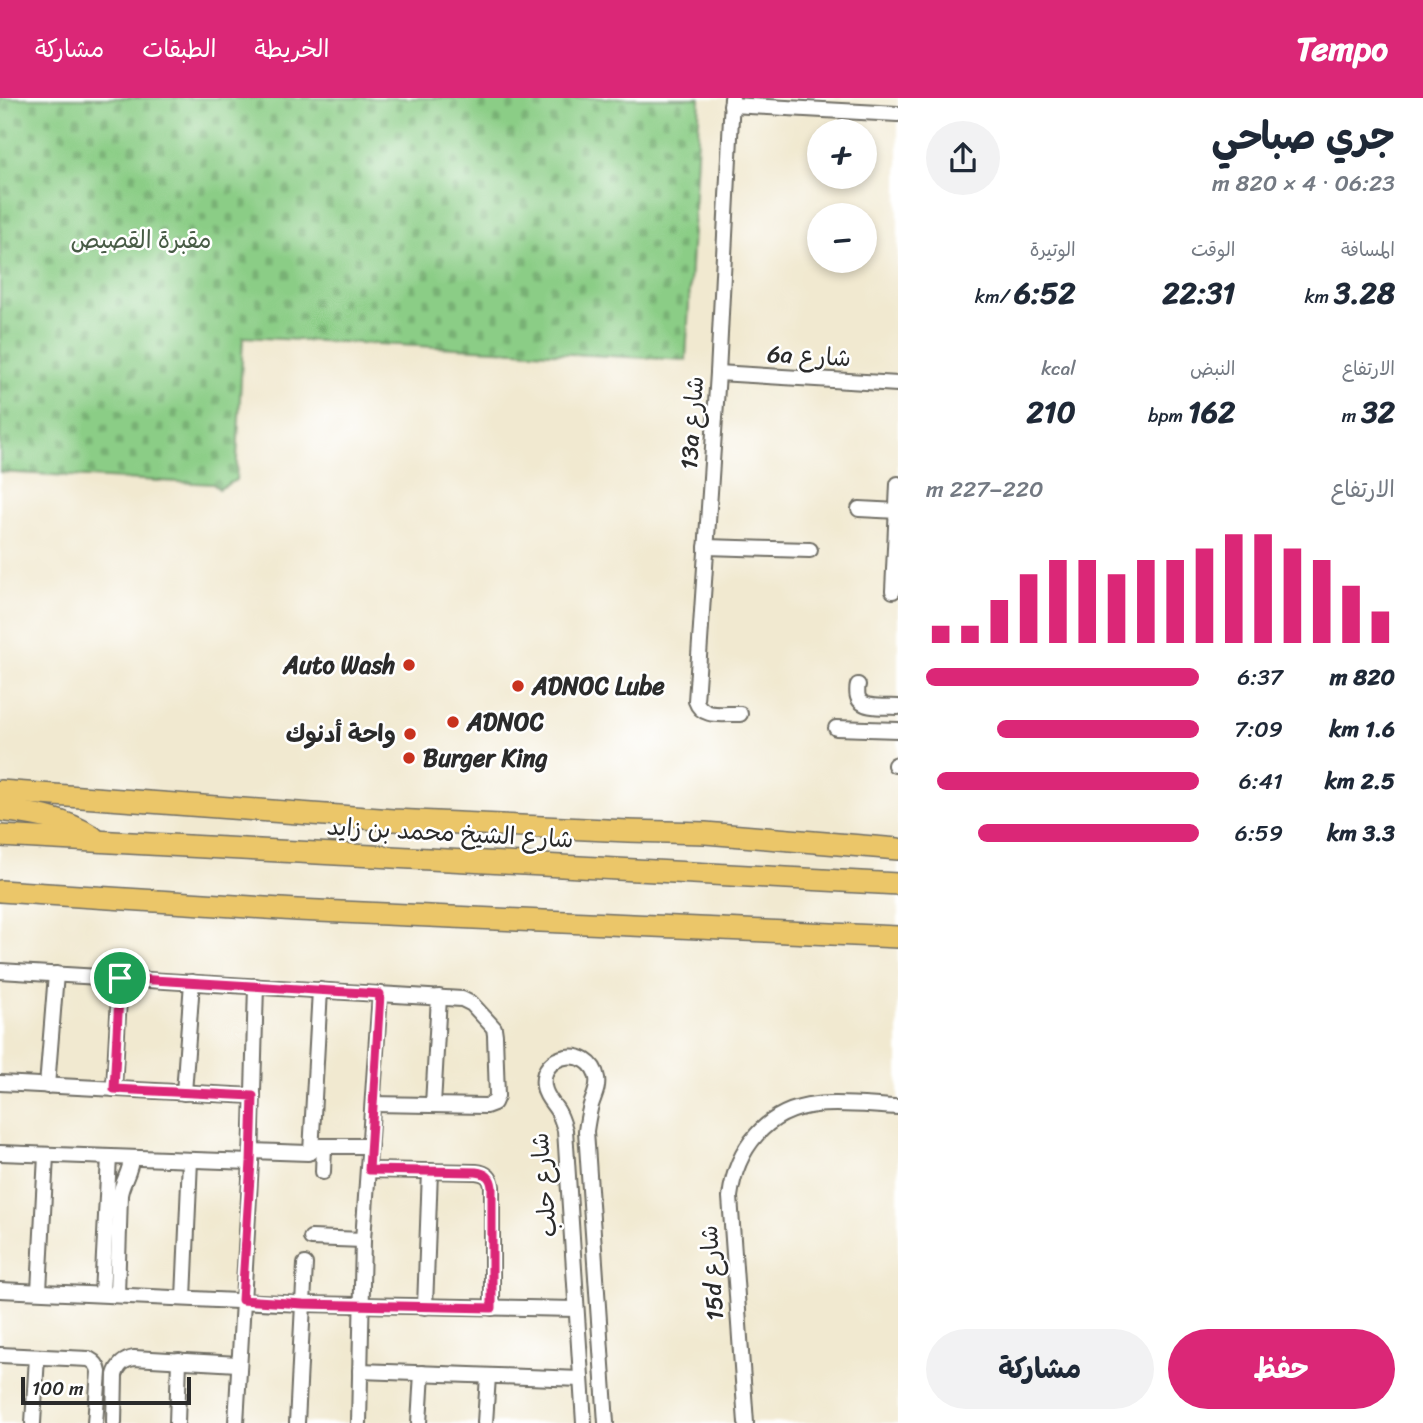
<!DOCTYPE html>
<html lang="ar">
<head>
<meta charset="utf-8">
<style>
	:root { --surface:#fff; --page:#f2f2f3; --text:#1f2937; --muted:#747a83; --accent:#db2777 }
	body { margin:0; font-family:Sriracha,"Playpen Sans Arabic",sans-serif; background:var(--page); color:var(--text); direction:rtl; height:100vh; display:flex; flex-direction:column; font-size:26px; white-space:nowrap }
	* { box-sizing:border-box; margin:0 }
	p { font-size:23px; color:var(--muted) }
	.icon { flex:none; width:38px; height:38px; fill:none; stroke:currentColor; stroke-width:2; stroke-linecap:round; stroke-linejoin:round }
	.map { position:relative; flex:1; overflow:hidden; direction:ltr }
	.details { display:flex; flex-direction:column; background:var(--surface); width:525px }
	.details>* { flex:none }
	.tools { position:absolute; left:807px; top:21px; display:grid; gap:14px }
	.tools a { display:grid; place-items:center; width:70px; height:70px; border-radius:50%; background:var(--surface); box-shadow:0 4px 10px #0003; font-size:35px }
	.scale { position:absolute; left:21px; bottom:18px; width:170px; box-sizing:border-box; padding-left:7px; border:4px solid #2b2b2b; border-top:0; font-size:19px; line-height:24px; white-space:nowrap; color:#2b2b2b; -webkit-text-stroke:5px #fff; paint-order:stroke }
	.pin { position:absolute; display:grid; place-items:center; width:60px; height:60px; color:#fff; margin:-30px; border:4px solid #fff; border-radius:50%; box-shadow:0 2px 7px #0007 }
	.round { display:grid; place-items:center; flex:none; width:74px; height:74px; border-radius:37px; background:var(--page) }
	.overview { display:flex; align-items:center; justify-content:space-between; height:119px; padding:0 28px }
	h1 { font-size:38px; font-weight:700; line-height:52px }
	.figures { display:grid; grid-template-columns:repeat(3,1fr); gap:10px; height:119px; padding:7px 28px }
	.figures div { display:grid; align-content:center }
	.figures b { font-size:30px; font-weight:700 }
	.figures small { font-size:19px; font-weight:400 }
	.figures p { font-size:19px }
	.chart { height:196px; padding:14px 28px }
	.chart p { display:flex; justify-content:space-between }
	.chart svg { width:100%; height:126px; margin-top:7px; stroke:var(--accent); stroke-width:6 }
	.primary-button { display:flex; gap:14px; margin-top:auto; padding:14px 28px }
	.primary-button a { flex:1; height:80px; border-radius:42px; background:var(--accent); color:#fff; font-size:28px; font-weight:700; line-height:80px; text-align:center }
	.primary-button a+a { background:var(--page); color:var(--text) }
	ul { padding:0 28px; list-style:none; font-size:23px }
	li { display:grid; grid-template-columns:112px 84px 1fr; align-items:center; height:52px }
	li i { height:18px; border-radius:9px; background:var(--accent) }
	header { display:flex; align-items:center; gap:42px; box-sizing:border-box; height:98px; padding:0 35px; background:var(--accent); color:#fff }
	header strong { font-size:33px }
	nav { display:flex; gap:38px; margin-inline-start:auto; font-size:24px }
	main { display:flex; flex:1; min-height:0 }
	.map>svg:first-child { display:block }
	.cemetery { fill:url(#cemetery-stones); stroke:#5b7c58; stroke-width:2 }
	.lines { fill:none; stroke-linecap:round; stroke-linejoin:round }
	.minor-casing { stroke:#706e65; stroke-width:18 }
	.highway-casing { stroke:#706e65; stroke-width:24 }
	.minor { stroke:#fff; stroke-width:14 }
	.highway { stroke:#ebc669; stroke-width:21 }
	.route-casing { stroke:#fff; stroke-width:14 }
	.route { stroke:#db2777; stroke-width:9 }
	.poi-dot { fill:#c8321e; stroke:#fff; stroke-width:2.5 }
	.labels { text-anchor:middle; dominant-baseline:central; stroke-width:5; stroke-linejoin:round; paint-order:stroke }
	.park-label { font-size:24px; fill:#485c46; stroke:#fff }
	.street-label { font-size:24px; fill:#2b2b2b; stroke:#fff }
	.poi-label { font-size:24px; font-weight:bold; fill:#2b2b2b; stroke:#fff; text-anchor:start }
</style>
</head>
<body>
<header>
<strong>Tempo</strong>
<nav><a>الخريطة</a><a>الطبقات</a><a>مشاركة</a></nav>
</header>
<main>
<section class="details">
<div class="overview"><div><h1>جري صباحي</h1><p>06:23 · 4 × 820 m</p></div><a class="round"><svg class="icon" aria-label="share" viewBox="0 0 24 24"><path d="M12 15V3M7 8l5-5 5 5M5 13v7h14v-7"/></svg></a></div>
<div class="figures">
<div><p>المسافة</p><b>3.28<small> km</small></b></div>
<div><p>الوقت</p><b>22:31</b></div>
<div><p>الوتيرة</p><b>6:52<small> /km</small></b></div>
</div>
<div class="figures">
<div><p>الارتفاع</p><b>32<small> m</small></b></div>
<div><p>النبض</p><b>162<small> bpm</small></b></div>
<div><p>kcal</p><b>210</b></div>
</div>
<div class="chart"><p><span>الارتفاع</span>220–227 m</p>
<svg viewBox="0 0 160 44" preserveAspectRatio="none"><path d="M5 44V38M15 44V38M25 44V29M35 44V20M45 44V15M55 44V15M65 44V20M75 44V15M85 44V15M95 44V11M105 44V6M115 44V6M125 44V11M135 44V15M145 44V24M155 44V33"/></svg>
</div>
<ul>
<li><b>820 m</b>6:37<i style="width:100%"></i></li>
<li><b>1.6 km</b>7:09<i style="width:74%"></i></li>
<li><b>2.5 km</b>6:41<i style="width:96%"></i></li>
<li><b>3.3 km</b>6:59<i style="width:81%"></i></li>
</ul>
<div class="primary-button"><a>حفظ</a><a>مشاركة</a></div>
</section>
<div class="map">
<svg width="898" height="1325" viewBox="0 0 898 1325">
	<defs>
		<pattern id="cemetery-stones" width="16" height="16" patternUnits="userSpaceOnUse" patternTransform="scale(1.75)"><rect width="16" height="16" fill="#8bcd86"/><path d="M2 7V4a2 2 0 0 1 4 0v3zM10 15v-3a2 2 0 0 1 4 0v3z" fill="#78b074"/></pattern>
	</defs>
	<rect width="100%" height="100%" fill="#fff"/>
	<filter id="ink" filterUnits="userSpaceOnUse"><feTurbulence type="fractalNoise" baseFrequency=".0143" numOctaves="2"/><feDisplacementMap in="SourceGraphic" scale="14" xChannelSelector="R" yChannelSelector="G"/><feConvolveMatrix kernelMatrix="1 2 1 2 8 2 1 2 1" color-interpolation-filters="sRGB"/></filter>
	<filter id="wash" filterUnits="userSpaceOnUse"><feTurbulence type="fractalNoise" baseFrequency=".00686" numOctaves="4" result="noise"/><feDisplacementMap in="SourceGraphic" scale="28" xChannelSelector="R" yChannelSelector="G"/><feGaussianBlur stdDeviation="1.57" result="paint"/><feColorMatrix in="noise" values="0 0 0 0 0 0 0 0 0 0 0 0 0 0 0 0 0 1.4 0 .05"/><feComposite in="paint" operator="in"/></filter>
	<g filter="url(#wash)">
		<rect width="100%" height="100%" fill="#f1e9d0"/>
		<polygon class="cemetery" points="0,0 700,0 686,262 243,239 236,382 219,391 213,386 0,374"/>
	</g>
	<g filter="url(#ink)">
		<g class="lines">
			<g class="minor-casing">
				<g id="minor">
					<path d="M 732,0 L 718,275 L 696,603 C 702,621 724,615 740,616"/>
					<polyline points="731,7 898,16"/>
					<polyline points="718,275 898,286"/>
					<polyline points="859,411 898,413"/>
					<polyline points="706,449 810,452"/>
					<polyline points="893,493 898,386"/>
					<path d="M 858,587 C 857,589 857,597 858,599 C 862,612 887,608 898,609"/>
					<polyline points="836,630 898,632"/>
					<polyline points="895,667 898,666"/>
					<polyline points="0,873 462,901 472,906 494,930 495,937 497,998 494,1005 486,1008 373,1006"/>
					<polyline points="0,985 253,998"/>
					<polyline points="47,988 56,876"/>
					<polyline points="114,991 120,880"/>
					<polyline points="184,995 192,884"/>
					<polyline points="433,1007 439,899"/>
					<polyline points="251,1053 308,1055 320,1048 370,1048"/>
					<polyline points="311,1054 320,892"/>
					<polyline points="0,1055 251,1064"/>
					<path d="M 369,1072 L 476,1074 C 486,1075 491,1079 492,1089 L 492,1210"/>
					<polyline points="323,1074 324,1048"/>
					<polyline points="311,1140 363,1142"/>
					<polyline points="0,1192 303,1206 576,1211"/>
					<polyline points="39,1193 46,1057"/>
					<polyline points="102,1196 109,1059"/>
					<path d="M 117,1197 L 120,1097 C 122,1083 131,1074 131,1060"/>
					<polyline points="184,1200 190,1062"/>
					<polyline points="425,1209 430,1073"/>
					<path d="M 0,1257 L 89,1261 C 95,1264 98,1267 99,1274 L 95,1325"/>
					<polyline points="360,1273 581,1281"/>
					<polyline points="33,1325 37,1259"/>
					<path d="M 114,1325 L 115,1277 C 118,1267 123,1262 134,1260 L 238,1266"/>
					<polyline points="177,1325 179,1262"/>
					<polyline points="236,1325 251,1064 256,888"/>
					<polyline points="297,1325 305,1166"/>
					<polyline points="359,1325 363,1142 380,896"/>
					<polyline points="419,1325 422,1275"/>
					<polyline points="485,1325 488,1278"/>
					<path d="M 584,1325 L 565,1032 C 563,1025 561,1018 557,1012 C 552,1004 545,998 544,988 C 539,954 591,947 597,980 C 599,991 592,1001 590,1011 C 588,1019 587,1026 586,1033 L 606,1325"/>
					<path d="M 746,1325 L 730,1099 C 736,1051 766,1012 816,1007 C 841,1004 872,1008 898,1009"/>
				</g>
			</g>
			<g class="highway-casing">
				<g id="highway">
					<polyline points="0,693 393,722 628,733 705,735 898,751"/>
					<path d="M 0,712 C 34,716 64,720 93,739"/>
					<polyline points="0,738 898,786"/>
					<polyline points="0,793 297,812 898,839"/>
				</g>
			</g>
			<use href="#minor" class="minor"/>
			<use href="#highway" class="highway"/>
		</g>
	</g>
	<g class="lines" filter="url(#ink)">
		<g class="route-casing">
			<path id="route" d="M 120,880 L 380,896 L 369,1072 L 476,1074 C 486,1075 491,1079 492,1089 L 492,1210 L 303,1206 L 242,1202 L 251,1064 L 253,998 L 114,991 Z"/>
		</g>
		<use href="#route" class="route"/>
	</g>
	<g class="poi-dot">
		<circle cx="409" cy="567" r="7"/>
		<circle cx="518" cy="588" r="7"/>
		<circle cx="453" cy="624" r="7"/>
		<circle cx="410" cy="636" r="7"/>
		<circle cx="409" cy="660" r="7"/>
	</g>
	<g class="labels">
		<g class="park-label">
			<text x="141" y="142">مقبرة القصيص</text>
		</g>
		<g class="street-label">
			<text transform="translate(809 258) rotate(3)">6a شارع</text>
			<text transform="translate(692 325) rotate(-86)">13a شارع</text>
			<text transform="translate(450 735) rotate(3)">شارع الشيخ محمد بن زايد</text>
			<text transform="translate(544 1087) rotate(-95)">شارع حلب</text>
			<text transform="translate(712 1175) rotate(-94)">15d شارع</text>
		</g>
		<g class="poi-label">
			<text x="395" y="567" text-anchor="end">Auto Wash</text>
			<text x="532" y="588">ADNOC Lube</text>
			<text x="467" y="624">ADNOC</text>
			<text x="396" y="636" text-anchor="end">واحة أدنوك</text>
			<text x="423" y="660">Burger King</text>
		</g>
	</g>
</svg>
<div class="tools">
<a>+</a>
<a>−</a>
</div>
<div class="scale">100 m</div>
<div class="pin" style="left:120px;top:880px;background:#1e9e55"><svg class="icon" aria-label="arrive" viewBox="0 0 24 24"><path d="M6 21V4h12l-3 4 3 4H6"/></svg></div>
</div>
</main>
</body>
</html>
